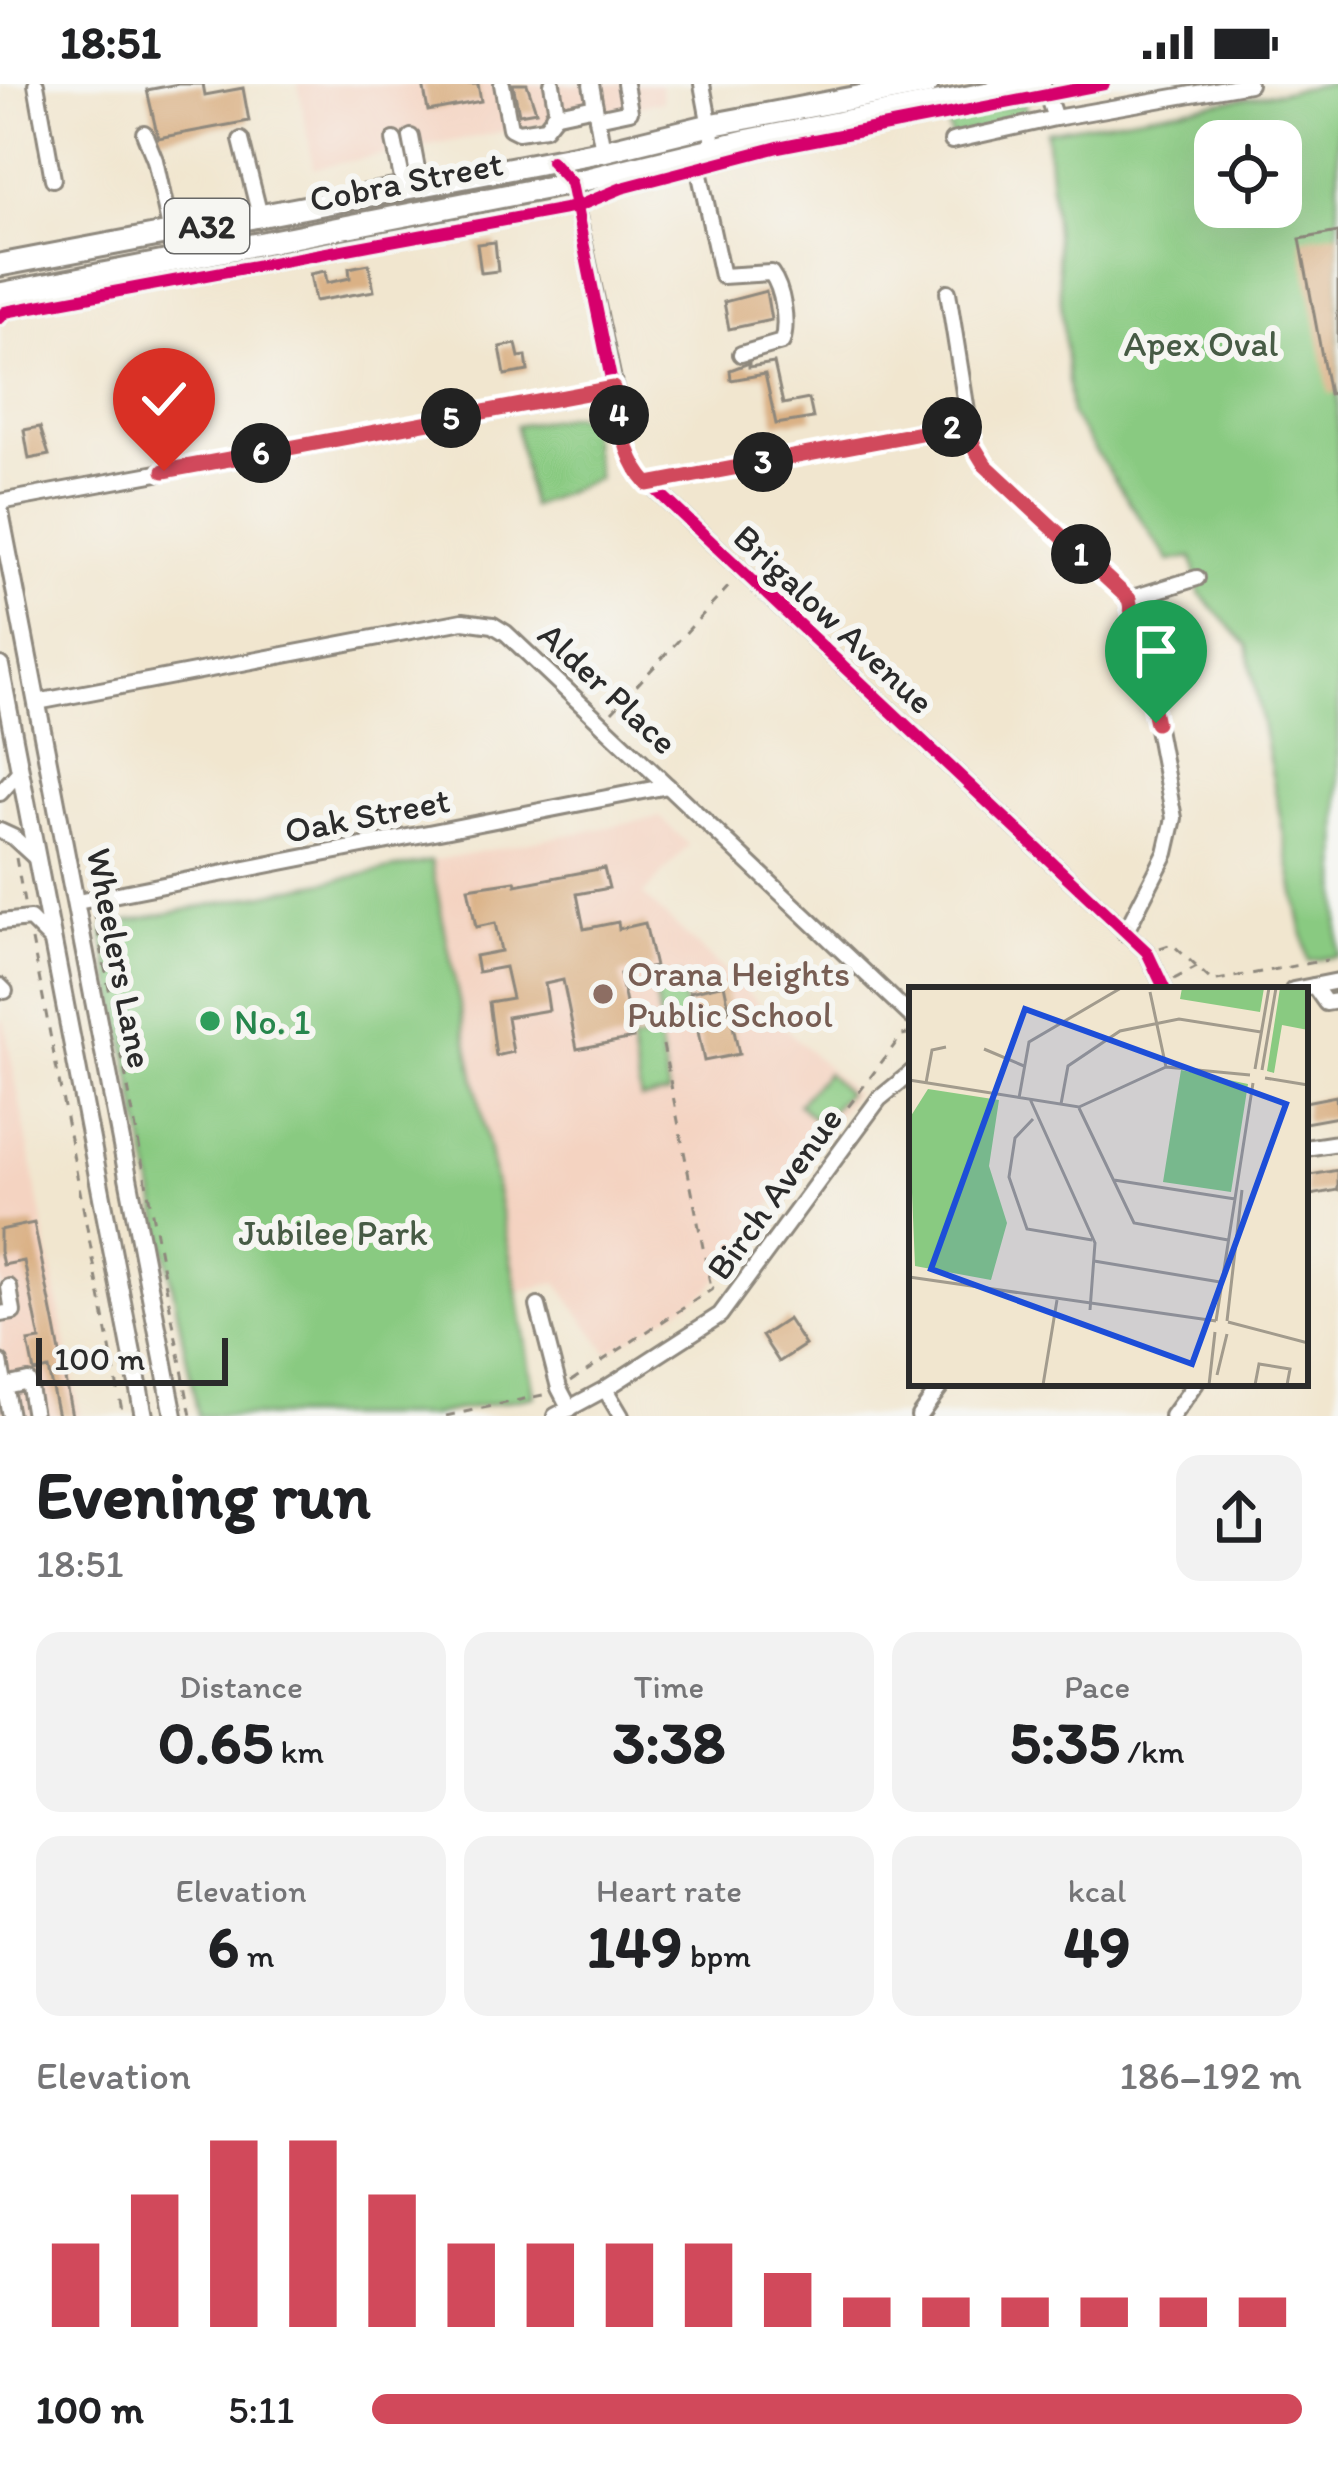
<!DOCTYPE html>
<html lang="en">
<head>
<meta charset="utf-8">
<style>
	:root { --surface:#fff; --page:#f2f2f2; --text:#202124; --muted:#757577; --accent:#d1495b }
	body { margin:0; font-family:Itim,sans-serif; background:var(--page); color:var(--text); height:100vh; display:flex; flex-direction:column; font-size:45px; white-space:nowrap }
	* { box-sizing:border-box; margin:0 }
	p { font-size:39px; color:var(--muted) }
	.icon { flex:none; width:66px; height:66px; fill:none; stroke:currentColor; stroke-width:2; stroke-linecap:round; stroke-linejoin:round }
	.map { position:relative; height:1332px; overflow:hidden }
	.panel { display:flex; flex-direction:column; background:var(--surface); flex:1 }
	.panel>* { flex:none }
	.fabs { position:absolute; left:1194px; top:36px; display:grid; gap:24px }
	.fabs a { display:grid; place-items:center; width:108px; height:108px; border-radius:24px; background:var(--surface); box-shadow:0 12px 48px #0002; font-size:60px }
	.scale { position:absolute; left:36px; bottom:30px; width:192px; box-sizing:border-box; padding-left:12px; border:6px solid #2b2b2b; border-top:0; font-size:33px; line-height:42px; white-space:nowrap; color:#2b2b2b; -webkit-text-stroke:9px #f6f6f2; paint-order:stroke }
	.pin { position:absolute; display:grid; place-items:center; width:102px; height:102px; color:#fff; margin:-123px -51px; border-radius:50% 50% 50% 0; rotate:-45deg; box-shadow:0 0 12px #0007 }
	.pin .icon { rotate:45deg }
	.km { position:absolute; width:60px; height:60px; margin:-30px; border-radius:50%; background:#222; color:#fff; font-size:33px; line-height:60px; text-align:center }
	.round { display:grid; place-items:center; flex:none; width:126px; height:126px; border-radius:24px; background:var(--page) }
	.overview { display:flex; align-items:center; justify-content:space-between; height:204px; padding:0 36px }
	h1 { font-size:66px; font-weight:800; line-height:90px }
	.stats { display:grid; grid-template-columns:repeat(3,1fr); gap:18px; height:204px; padding:12px 36px }
	.stats div { display:grid; align-content:center; border-radius:24px; background:var(--page); text-align:center }
	.stats b { font-size:60px; font-weight:800 }
	.stats small { font-size:33px; font-weight:400 }
	.stats p { font-size:33px }
	.chart { height:336px; padding:24px 36px }
	.chart p { display:flex; justify-content:space-between }
	.chart svg { width:100%; height:216px; margin-top:12px; stroke:var(--accent); stroke-width:6 }
	ul { padding:0 36px; list-style:none; font-size:39px }
	li { display:grid; grid-template-columns:192px 144px 1fr; align-items:center; height:90px }
	li i { height:30px; border-radius:15px; background:var(--accent) }
	.status { display:flex; justify-content:space-between; align-items:center; height:84px; padding:0 60px; background:var(--surface); direction:ltr }
	.status svg { height:33px; fill:currentColor }
	.map>svg:first-child { display:block }
	.built { fill:#f4d3c1 }
	.green { fill:#89ca81; stroke:#5a7a56; stroke-width:3; fill-rule:evenodd }
	.building { fill:#dab185 }
	.lines { fill:none; stroke-linecap:round; stroke-linejoin:round }
	.minor-casing { stroke:#8e887d; stroke-width:20 }
	.major-casing { stroke:#8e887d; stroke-width:22 }
	.highway-casing { stroke:#8e887d; stroke-width:27 }
	.path { stroke:#8e887d; stroke-width:3; stroke-dasharray:9 9; stroke-linecap:butt }
	.minor { stroke:#fff; stroke-width:14 }
	.major { stroke:#fff; stroke-width:16 }
	.highway { stroke:#fff; stroke-width:21 }
	.cycleway-casing { stroke:#f6f6f2; stroke-width:20 }
	.cycleway { stroke:#d6006c; stroke-width:12 }
	.route-casing { stroke:#fff; stroke-width:24 }
	.route { stroke:#d1495b; stroke-width:15 }
	.education-dot { fill:#8d6e63; stroke:#f6f6f2; stroke-width:4.5 }
	.leisure-dot { fill:#2e9e5b; stroke:#f6f6f2; stroke-width:4.5 }
	.labels { text-anchor:middle; dominant-baseline:central; stroke-width:12; stroke-linejoin:round; paint-order:stroke }
	.shield { fill:#f6f6f2; stroke:#686867; stroke-width:3 }
	.shield-label { font-size:33px; font-weight:bold; fill:#2b2b2b }
	.street-label { font-size:36px; fill:#2b2b2b; stroke:#f6f6f2 }
	.park-label { font-size:36px; fill:#475b45; stroke:#f6f6f2 }
	.education-label { font-size:36px; fill:#785e54; stroke:#f6f6f2; text-anchor:start }
	.leisure-label { font-size:36px; fill:#27864d; stroke:#f6f6f2; text-anchor:start }
	.inset-road { fill:none; stroke:#a29b8d; stroke-width:3 }
	.view { fill:#1d4ed8; fill-opacity:0.15; stroke:#1d4ed8; stroke-width:6 }
	.inset-edge { fill:none; stroke:#2b2b2b; stroke-width:6 }
</style>
</head>
<body>
<div class="status"><b>18:51</b><svg viewBox="0 0 49 12"><path d="M0 12V9h3v3zM5 12V6h3v6zM10 12V3h3v9zM15 12V0h3v12zM26 1h20v11H26zM47 4h2v5h-2z"/></svg></div>
<div class="map">
<svg width="1338" height="1332" viewBox="0 0 1338 1332">
	<rect width="100%" height="100%" fill="#f6f6f2"/>
	<filter id="ink" filterUnits="userSpaceOnUse"><feTurbulence type="fractalNoise" baseFrequency=".00833" numOctaves="2"/><feDisplacementMap in="SourceGraphic" scale="24" xChannelSelector="R" yChannelSelector="G"/><feConvolveMatrix kernelMatrix="1 2 1 2 8 2 1 2 1" color-interpolation-filters="sRGB"/></filter>
	<filter id="wash" filterUnits="userSpaceOnUse"><feTurbulence type="fractalNoise" baseFrequency=".004" numOctaves="4" result="noise"/><feDisplacementMap in="SourceGraphic" scale="48" xChannelSelector="R" yChannelSelector="G"/><feGaussianBlur stdDeviation="2.7" result="paint"/><feColorMatrix in="noise" values="0 0 0 0 0 0 0 0 0 0 0 0 0 0 0 0 0 1.4 0 .05"/><feComposite in="paint" operator="in"/></filter>
	<g filter="url(#wash)">
		<rect width="100%" height="100%" fill="#f1e6cf"/>
		<g class="built">
			<polygon points="298,0 660,0 663,17 314,84"/>
			<polygon points="660,733 689,761 643,811 854,1009 708,1207 608,1268 557,1199 517,1207 431,777"/>
			<polygon points="0,936 4,936 80,1332 0,1332"/>
		</g>
		<g class="green">
			<path d="M 1327,0 L 1338,0 L 1338,872 L 1308,877 L 1247,561 L 1200,510 L 1192,473 L 1169,477 L 1071,331 L 1046,47 ZM 1215,57 L 1281,57 L 1281,123 L 1215,123 Z"/>
			<polygon points="1024,18 1028,34 951,53 946,34"/>
			<polygon points="574,331 588,340 598,394 531,423 516,342"/>
			<polygon points="431,777 517,1207 534,1312 429,1332 198,1332 103,851 104,842"/>
			<polygon points="679,893 689,942 662,948 653,898"/>
			<polygon points="658,953 669,1010 641,1015 631,958"/>
			<polygon points="826,989 847,1009 819,1039 798,1020"/>
		</g>
		<g id="blocks">
			<g class="building">
				<polygon points="178,0 203,0 205,11 243,4 249,37 158,54 147,6"/>
				<polygon points="423,0 478,0 481,17 428,27"/>
				<polygon points="513,0 527,0 536,27 519,30"/>
				<polygon points="1338,148 1338,308 1329,310 1300,155"/>
				<polygon points="495,158 498,187 481,189 477,160"/>
				<polygon points="369,180 374,207 315,217 310,190 325,187 327,199 350,194 349,184"/>
				<polygon points="766,207 771,236 729,245 724,218"/>
				<polygon points="516,260 519,273 526,272 528,287 505,291 500,263"/>
				<polygon points="749,279 749,283 774,279 783,320 809,315 813,334 776,340 765,290 731,296 730,286"/>
				<polygon points="40,343 49,371 29,375 24,346"/>
				<polygon points="604,784 609,804 577,810 584,845 618,838 619,845 645,839 655,883 620,890 633,954 577,965 563,896 545,900 549,926 507,933 513,968 496,972 489,918 512,914 505,883 478,888 475,872 501,867 495,839 476,843 468,804 515,797 516,801"/>
				<polygon points="724,900 739,970 704,977 690,908"/>
				<polygon points="1336,1012 1338,1033 1305,1039 1305,1018"/>
				<polygon points="1338,1086 1338,1106 1305,1112 1305,1092"/>
				<polygon points="34,1139 54,1238 72,1332 58,1332 48,1285 34,1288 28,1258 40,1256 24,1177 3,1181 0,1167 0,1146"/>
				<polygon points="788,1235 805,1261 779,1278 762,1252"/>
			</g>
		</g>
	</g>
	<g filter="url(#ink)">
		<use href="#blocks" fill-opacity="0" stroke="#8e887d" stroke-width="3"/>
		<g class="lines">
			<g class="minor-casing">
				<g id="minor">
					<polyline points="36,0 53,95"/>
					<polyline points="502,0 510,44 518,48 545,44 557,29 552,0"/>
					<polyline points="591,0 603,67"/>
					<polyline points="702,0 714,64"/>
					<polyline points="1043,0 1055,34"/>
					<polyline points="553,31 595,22"/>
					<polyline points="597,34 630,27 625,0"/>
					<polyline points="144,49 155,76 171,149"/>
					<polyline points="411,53 420,101"/>
					<polyline points="241,56 260,132"/>
					<polyline points="394,56 404,104"/>
					<polyline points="952,57 1055,34 1249,0"/>
					<path d="M 695,68 L 722,192 L 771,189 C 783,205 788,239 782,258 L 741,270"/>
					<polyline points="566,94 571,99 628,366 637,388 1147,868 1165,906"/>
					<polyline points="948,208 969,340"/>
					<polyline points="648,400 969,340 974,363 985,381 1129,515 1138,544 1174,734 1166,769 1125,849"/>
					<polyline points="0,418 613,305"/>
					<polyline points="1129,515 1197,494"/>
					<polyline points="37,618 463,537 493,541 506,549 912,933"/>
					<polyline points="0,709 19,688"/>
					<polyline points="0,747 13,753 36,774"/>
					<polyline points="77,818 668,702"/>
					<polyline points="0,838 30,835 51,856"/>
					<polyline points="0,902 5,907"/>
					<polyline points="1314,902 1326,919 1338,917"/>
					<polyline points="1293,906 1338,897"/>
					<polyline points="1305,1064 1338,1059"/>
					<polyline points="538,1222 559,1304 570,1325"/>
					<polyline points="0,1230 13,1228 9,1203"/>
					<polyline points="0,1278 10,1332"/>
					<polyline points="5,1302 28,1297 34,1332"/>
					<polyline points="605,1305 621,1332"/>
					<polyline points="555,1332 605,1305 720,1231 879,1015 912,988"/>
					<polyline points="919,1332 943,1299"/>
					<polyline points="1172,1332 1196,1299"/>
				</g>
			</g>
			<g class="major-casing">
				<g id="major">
					<polyline points="0,428 174,1332"/>
					<polyline points="0,582 144,1332"/>
				</g>
			</g>
			<g class="highway-casing">
				<g id="highway">
					<polyline points="0,181 603,67 710,41 927,0"/>
					<polyline points="0,210 571,99 745,57 1034,0"/>
				</g>
			</g>
			<g class="path">
				<polyline points="612,628 732,499"/>
				<polyline points="16,774 25,824"/>
				<polyline points="94,827 191,1332"/>
				<polyline points="32,856 123,1332"/>
				<polyline points="1160,864 1172,860 1212,897 1327,876"/>
				<polyline points="1174,895 1197,883"/>
				<polyline points="663,961 711,1204"/>
				<polyline points="571,1297 711,1206 902,951 912,949"/>
				<polyline points="446,1332 547,1310"/>
			</g>
			<use href="#minor" class="minor"/>
			<use href="#major" class="major"/>
			<use href="#highway" class="highway"/>
			<g class="cycleway-casing">
				<g id="cycleway">
					<polyline points="551,77 571,99 613,305 637,388 1147,868 1165,906"/>
					<polyline points="0,234 5,228 576,123 622,104 778,63 1104,0"/>
				</g>
			</g>
			<use href="#cycleway" class="cycleway"/>
		</g>
	</g>
	<g class="lines" filter="url(#ink)">
		<g class="route-casing">
			<path id="route" d="M 164,387 L 613,304 C 621,337 624,375 648,400 L 969,340 L 974,363 L 985,381 L 1129,515 L 1156,639"/>
		</g>
		<use href="#route" class="route"/>
	</g>
	<circle class="education-dot" cx="603" cy="910" r="12"/>
	<circle class="leisure-dot" cx="210" cy="937" r="12"/>
	<g class="labels">
		<rect class="shield" x="165" y="115" width="84" height="54" rx="9"/>
		<g class="shield-label">
			<text x="207" y="142">A32</text>
		</g>
		<g class="street-label">
			<text transform="translate(406 97) rotate(-11)">Cobra Street</text>
			<text transform="translate(834 535) rotate(43)">Brigalow Avenue</text>
			<text transform="translate(608 604) rotate(43)">Alder Place</text>
			<text transform="translate(367 731) rotate(-11)">Oak Street</text>
			<text transform="translate(120 874) rotate(79)">Wheelers Lane</text>
			<text transform="translate(774 1109) rotate(-54)">Birch Avenue</text>
		</g>
		<g class="park-label">
			<text x="1201" y="259">Apex Oval</text>
			<text x="333" y="1148">Jubilee Park</text>
		</g>
		<g class="education-label">
			<text x="627" y="889">Orana Heights<tspan x="627" dy="41">Public School</tspan></text>
		</g>
		<g class="leisure-label">
			<text x="234" y="937">No. 1</text>
		</g>
	</g>
	<g transform="translate(909 903)">
		<rect width="399" height="399" fill="#f1e6cf"/>
		<path d="M 273,1 L 355,1 L 351,25 L 271,12 ZM 371,1 L 399,1 L 399,43 L 373,38 L 365,86 L 358,84 ZM 272,83 L 339,97 L 322,205 L 254,195 ZM 19,102 L 90,113 L 80,179 L 98,236 L 82,293 L 6,279 L 0,132 Z" fill="#89ca81"/>
		<path class="inset-road" d="M 241,5 L 257,80M 75,62 L 115,79M 346,82 L 360,1M 353,83 L 367,1M 356,91 L 399,98M 0,93 L 170,120 L 257,80 L 341,88M 17,96 L 23,63 L 37,60M 110,111 L 120,55 L 212,1M 121,112 L 186,256 L 181,323M 152,117 L 159,79 L 211,44 L 270,32 L 352,45M 170,121 L 225,236 L 319,253M 124,132 L 106,151 L 100,190 L 118,242 L 183,253M 205,193 L 326,212M 185,274 L 311,295M 0,290 L 307,334M 307,334 L 344,96M 318,334 L 333,203M 319,335 L 399,356M 308,388 L 318,347M 134,398 L 148,313M 300,398 L 306,345M 346,398 L 350,377 L 381,382 L 378,398"/>
		<path class="view" d="M 116,22 L 377,117 L 283,377 L 22,282 Z"/>
		<rect width="399" height="399" class="inset-edge"/>
	</g>
</svg>
<div class="fabs">
<a><svg class="icon" aria-label="locate" viewBox="0 0 24 24"><circle cx="12" cy="12" r="6"/><path d="M12 2v4M12 18v4M2 12h4M18 12h4"/></svg></a>
</div>
<div class="scale">100 m</div>
<div class="pin" style="left:1156px;top:639px;background:#1e9e55"><svg class="icon" aria-label="arrive" viewBox="0 0 24 24"><path d="M6 21V4h12l-3 4 3 4H6"/></svg></div>
<div class="pin" style="left:164px;top:387px;background:#d93025"><svg class="icon" aria-label="check" viewBox="0 0 24 24"><path d="M5 12l5 5 9-10"/></svg></div>
<b class="km" style="left:1081px;top:470px">1</b>
<b class="km" style="left:952px;top:343px">2</b>
<b class="km" style="left:763px;top:378px">3</b>
<b class="km" style="left:619px;top:331px">4</b>
<b class="km" style="left:451px;top:334px">5</b>
<b class="km" style="left:261px;top:369px">6</b>
</div>
<section class="panel">
<div class="overview"><div><h1>Evening run</h1><p>18:51</p></div><a class="round"><svg class="icon" aria-label="share" viewBox="0 0 24 24"><path d="M12 15V3M7 8l5-5 5 5M5 13v7h14v-7"/></svg></a></div>
<div class="stats">
<div><p>Distance</p><b>0.65<small> km</small></b></div>
<div><p>Time</p><b>3:38</b></div>
<div><p>Pace</p><b>5:35<small> /km</small></b></div>
</div>
<div class="stats">
<div><p>Elevation</p><b>6<small> m</small></b></div>
<div><p>Heart rate</p><b>149<small> bpm</small></b></div>
<div><p>kcal</p><b>49</b></div>
</div>
<div class="chart"><p><span>Elevation</span>186–192 m</p>
<svg viewBox="0 0 160 44" preserveAspectRatio="none"><path d="M5 44V27M15 44V17M25 44V6M35 44V6M45 44V17M55 44V27M65 44V27M75 44V27M85 44V27M95 44V33M105 44V38M115 44V38M125 44V38M135 44V38M145 44V38M155 44V38"/></svg>
</div>
<ul>
<li><b>100 m</b>5:11<i style="width:100%"></i></li>
</ul>
</section>
</body>
</html>
